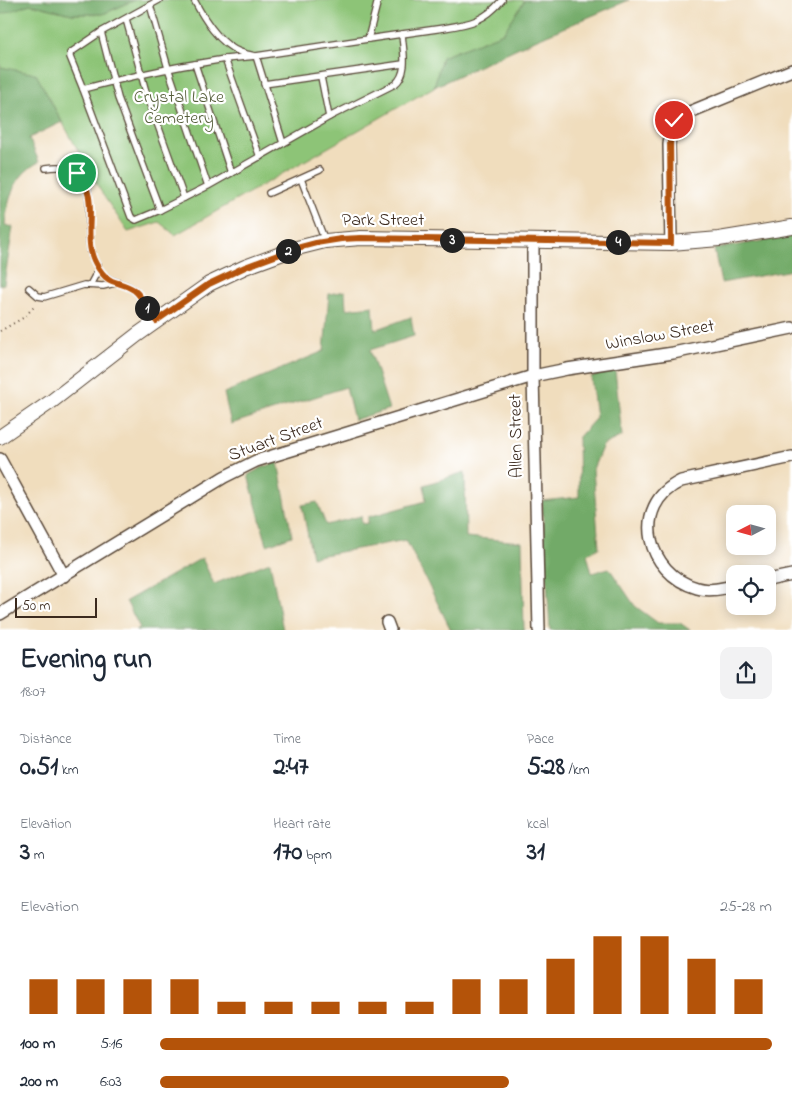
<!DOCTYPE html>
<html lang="en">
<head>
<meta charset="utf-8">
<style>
	:root { --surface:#fff; --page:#f2f2f3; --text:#1f2937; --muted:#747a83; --accent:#b45309 }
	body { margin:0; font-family:"Indie Flower",sans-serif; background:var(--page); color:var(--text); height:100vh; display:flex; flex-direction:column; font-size:19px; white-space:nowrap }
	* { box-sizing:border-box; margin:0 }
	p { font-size:16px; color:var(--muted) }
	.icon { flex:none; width:28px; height:28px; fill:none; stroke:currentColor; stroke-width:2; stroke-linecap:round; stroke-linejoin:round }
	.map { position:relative; height:630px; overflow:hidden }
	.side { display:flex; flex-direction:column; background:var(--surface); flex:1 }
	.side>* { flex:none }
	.needle { width:32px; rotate:264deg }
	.tools { position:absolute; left:726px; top:505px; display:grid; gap:10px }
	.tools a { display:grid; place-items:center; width:50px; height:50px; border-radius:10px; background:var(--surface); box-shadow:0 2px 12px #0003; font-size:25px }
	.scale { position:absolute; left:15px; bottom:12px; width:82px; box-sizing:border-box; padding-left:5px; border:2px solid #3b2a1e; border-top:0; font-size:14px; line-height:18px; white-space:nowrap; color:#3b2a1e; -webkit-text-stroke:4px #fff; paint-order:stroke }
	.pin { position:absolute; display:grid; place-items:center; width:42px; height:42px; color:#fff; margin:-21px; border:2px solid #fff; border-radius:50%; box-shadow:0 1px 5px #0007 }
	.km { position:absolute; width:25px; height:25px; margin:-12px; border-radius:50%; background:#222; color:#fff; font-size:14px; line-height:25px; text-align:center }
	.round { display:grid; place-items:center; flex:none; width:52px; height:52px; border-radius:10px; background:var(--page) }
	.head { display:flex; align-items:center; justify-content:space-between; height:85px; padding:0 20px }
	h1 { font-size:28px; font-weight:800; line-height:38px }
	.stats { display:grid; grid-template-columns:repeat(3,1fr); gap:8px; height:85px; padding:5px 20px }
	.stats div { display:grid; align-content:center }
	.stats b { font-size:25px; font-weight:800 }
	.stats small { font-size:14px; font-weight:400 }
	.stats p { font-size:14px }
	.chart { height:140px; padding:10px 20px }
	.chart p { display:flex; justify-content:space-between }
	.chart svg { width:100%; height:90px; margin-top:5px; stroke:var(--accent); stroke-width:6 }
	ul { padding:0 20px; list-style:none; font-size:16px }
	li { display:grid; grid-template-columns:80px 60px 1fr; align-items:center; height:38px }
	li i { height:12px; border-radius:6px; background:var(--accent) }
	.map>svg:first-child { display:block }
	.green { fill:#8dc477; stroke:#64774a }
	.forest { fill:#72aa68; stroke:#566a43 }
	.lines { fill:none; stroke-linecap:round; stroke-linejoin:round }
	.service-casing { stroke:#564536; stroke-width:8 }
	.minor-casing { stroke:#564536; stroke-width:14 }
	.tertiary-casing { stroke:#564536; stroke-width:16 }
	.path { stroke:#564536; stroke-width:2; stroke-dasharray:1 4; stroke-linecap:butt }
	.service { stroke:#fff; stroke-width:5.5 }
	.minor { stroke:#fff; stroke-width:11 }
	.tertiary { stroke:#fff; stroke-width:14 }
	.route-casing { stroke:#fff; stroke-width:10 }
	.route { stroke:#b45309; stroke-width:6 }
	.labels { text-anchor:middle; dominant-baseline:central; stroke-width:4.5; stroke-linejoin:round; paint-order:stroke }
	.park-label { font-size:18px; fill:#58603d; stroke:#fff }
	.street-label { font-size:18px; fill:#3b2a1e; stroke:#fff }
</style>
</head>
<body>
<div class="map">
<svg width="792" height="630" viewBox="0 0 792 630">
	<rect width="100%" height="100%" fill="#fff"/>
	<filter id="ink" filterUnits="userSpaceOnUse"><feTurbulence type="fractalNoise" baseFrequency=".02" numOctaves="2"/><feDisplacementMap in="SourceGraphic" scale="10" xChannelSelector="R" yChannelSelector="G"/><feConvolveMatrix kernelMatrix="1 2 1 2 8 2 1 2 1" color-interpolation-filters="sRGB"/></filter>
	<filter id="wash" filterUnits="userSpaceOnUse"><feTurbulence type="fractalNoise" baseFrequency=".0096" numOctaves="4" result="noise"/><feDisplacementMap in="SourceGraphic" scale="20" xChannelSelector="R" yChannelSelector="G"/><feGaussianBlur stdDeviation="1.12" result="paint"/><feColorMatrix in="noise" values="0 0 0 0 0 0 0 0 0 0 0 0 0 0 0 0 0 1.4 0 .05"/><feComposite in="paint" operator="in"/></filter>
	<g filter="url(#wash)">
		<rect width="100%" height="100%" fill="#f0ddbd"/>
		<polygon class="green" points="135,0 525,0 503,33 442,57 434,87 175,235 159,222 128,232 103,195 36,75 0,67 0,15 3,13 30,4 72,14 103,14"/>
		<g class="forest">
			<polygon points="0,0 135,0 103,14 72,14 30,4 0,15"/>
			<polygon points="525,0 629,0 528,43 434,87 442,57 503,33"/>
			<path d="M 0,67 L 36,74 L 62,122 L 29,138 L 39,162 C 14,175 8,199 5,225 L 13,227 L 4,284 L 0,285 Z"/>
			<polygon points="792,236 792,270 721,283 714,249"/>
			<polygon points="345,291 346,309 373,306 375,330 411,317 414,336 370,350 389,409 354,420 346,387 231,424 224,393 324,351 329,294"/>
			<polygon points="615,370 622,436 603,445 593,469 599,548 587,554 592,573 609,568 635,606 658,623 680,623 690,630 550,630 542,501 579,497 578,438 596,418 591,377"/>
			<polygon points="278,462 292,536 267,545 248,475 261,468"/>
			<polygon points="465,472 466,537 522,542 524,630 451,630 406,540 312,557 302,505 317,502 326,525 361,516 362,524 368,523 368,517 426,501 424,485"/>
			<polygon points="202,558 214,584 270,562 283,630 135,630 140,628 126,601"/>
		</g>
	</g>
	<g filter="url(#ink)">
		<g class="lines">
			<g class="service-casing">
				<g id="service">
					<path d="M 194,0 C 204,19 219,44 240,52 C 245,54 251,55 256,56 L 368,39 L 378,0"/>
					<polyline points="150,5 159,0"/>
					<path d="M 126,19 L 146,92 L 184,198 L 208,186 L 168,68 L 150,5 L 101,32 L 118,98 L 160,210 L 136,220 L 131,217 L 83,89 C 121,79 157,70 195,64 L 231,173 L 208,186"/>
					<polyline points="368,39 402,34"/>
					<polyline points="225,59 256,56 283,143"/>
					<polyline points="195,64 225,59 260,157"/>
					<polyline points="321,77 329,117"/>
					<polyline points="264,84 403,64"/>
					<polyline points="83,89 70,57 70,53 101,32"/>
					<path d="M 46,168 C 108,158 82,220 91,252 C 92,257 96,264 99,269 C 109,285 121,280 134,290 C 143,298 149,312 156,321"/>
					<path d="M 231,173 L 329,117 L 395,84 C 409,73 403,50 402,34 C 416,32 430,30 444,28 C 470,24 485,21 502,0"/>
					<polyline points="301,179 325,241"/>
					<polyline points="269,193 320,170"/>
					<polyline points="160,210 184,198"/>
					<polyline points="90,285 97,272 97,266"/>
					<polyline points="29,288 38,296 44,297 84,285 103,286 115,283"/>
				</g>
			</g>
			<g class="minor-casing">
				<g id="minor">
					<polyline points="533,242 533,376 539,630"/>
					<polyline points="671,243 669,145 671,124 680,116 792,70"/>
					<polyline points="0,459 64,576"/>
					<polyline points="768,580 792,575"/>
					<path d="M 735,586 C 723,588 710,592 697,588 C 647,574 629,506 681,481 L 792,457"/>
					<polyline points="0,614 224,477 256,461 533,376 567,369 673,353 792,328"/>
					<polyline points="387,622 390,630"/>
				</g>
			</g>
			<g class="tertiary-casing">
				<polyline id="tertiary" points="0,437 52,401 137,335 209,284 245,267 297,248 325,241 361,238 671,243 719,239 792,227"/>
			</g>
			<polyline class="path" points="0,331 23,318 36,305"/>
			<use href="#service" class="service"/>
			<use href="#minor" class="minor"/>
			<use href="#tertiary" class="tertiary"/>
		</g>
	</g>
	<g class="lines" filter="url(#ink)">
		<g class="route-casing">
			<path id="route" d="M 77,173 C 99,197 85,223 91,251 C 93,261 102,277 112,281 C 120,284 127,285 134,290 C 143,297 149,312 156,321 L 209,284 L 245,267 L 297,248 L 316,243 L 341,239 L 361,238 L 671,243 L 670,131 L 671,124 L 674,120"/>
		</g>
		<use href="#route" class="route"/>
	</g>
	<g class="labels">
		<g class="park-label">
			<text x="179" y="98">Crystal Lake<tspan x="179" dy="21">Cemetery</tspan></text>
		</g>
		<g class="street-label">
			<text x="383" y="221">Park Street</text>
			<text transform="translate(660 336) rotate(-10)">Winslow Street</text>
			<text transform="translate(517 436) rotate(-91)">Allen Street</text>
			<text transform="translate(276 440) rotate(-20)">Stuart Street</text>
		</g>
	</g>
</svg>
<div class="tools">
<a><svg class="needle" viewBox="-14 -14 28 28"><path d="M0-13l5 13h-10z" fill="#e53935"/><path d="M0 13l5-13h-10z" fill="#747a83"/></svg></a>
<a><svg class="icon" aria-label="locate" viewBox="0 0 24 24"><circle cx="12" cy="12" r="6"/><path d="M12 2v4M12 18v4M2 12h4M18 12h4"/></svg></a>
</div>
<div class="scale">50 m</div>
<div class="pin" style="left:77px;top:173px;background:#1e9e55"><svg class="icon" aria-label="arrive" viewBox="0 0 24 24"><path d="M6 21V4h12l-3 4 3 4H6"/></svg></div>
<div class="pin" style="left:674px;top:120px;background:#d93025"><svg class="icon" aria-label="check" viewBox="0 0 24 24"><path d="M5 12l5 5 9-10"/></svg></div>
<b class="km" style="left:147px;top:308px">1</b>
<b class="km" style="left:288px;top:251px">2</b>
<b class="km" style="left:452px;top:240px">3</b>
<b class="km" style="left:618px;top:242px">4</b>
</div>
<section class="side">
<div class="head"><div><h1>Evening run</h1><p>18:07</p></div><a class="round"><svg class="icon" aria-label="share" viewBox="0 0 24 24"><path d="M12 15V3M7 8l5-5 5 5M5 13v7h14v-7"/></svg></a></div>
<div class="stats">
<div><p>Distance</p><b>0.51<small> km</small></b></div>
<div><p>Time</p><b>2:47</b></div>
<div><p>Pace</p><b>5:28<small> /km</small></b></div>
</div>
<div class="stats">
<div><p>Elevation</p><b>3<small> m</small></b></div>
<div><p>Heart rate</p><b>170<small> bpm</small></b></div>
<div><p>kcal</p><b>31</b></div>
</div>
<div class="chart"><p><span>Elevation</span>25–28 m</p>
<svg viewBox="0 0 160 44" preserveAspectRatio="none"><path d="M5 44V27M15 44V27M25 44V27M35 44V27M45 44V38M55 44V38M65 44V38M75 44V38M85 44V38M95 44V27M105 44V27M115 44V17M125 44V6M135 44V6M145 44V17M155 44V27"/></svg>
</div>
<ul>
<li><b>100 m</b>5:16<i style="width:100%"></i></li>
<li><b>200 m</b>6:03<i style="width:57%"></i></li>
</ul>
</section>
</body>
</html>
